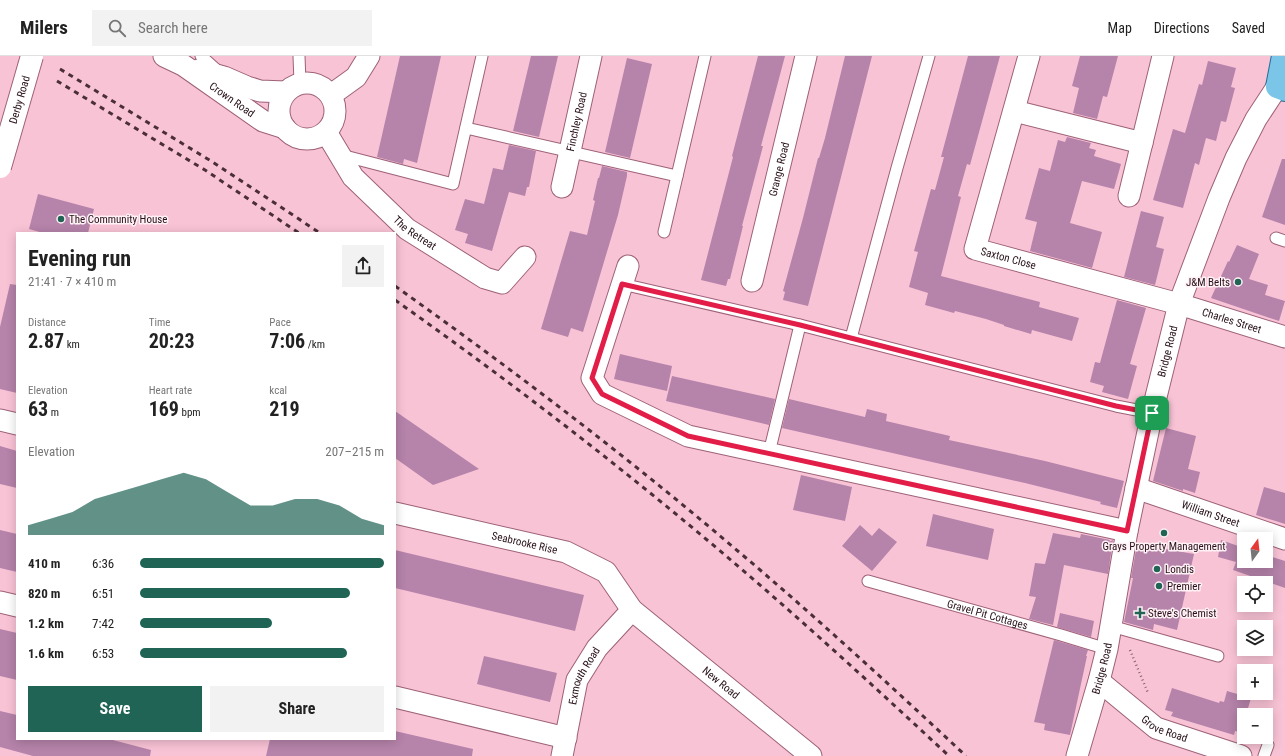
<!DOCTYPE html>
<html lang="en">
<head>
<meta charset="utf-8">
<style>
	:root { --surface:#fff; --page:#f2f2f2; --text:#222; --muted:#767676; --line:#e0e0e0; --accent:#206455 }
	body { margin:0; font-family:"Roboto Condensed",sans-serif; background:var(--page); color:var(--text); height:100vh; display:flex; flex-direction:column; font-size:15px; white-space:nowrap }
	* { box-sizing:border-box; margin:0 }
	p { font-size:13px; color:var(--muted) }
	.icon { flex:none; width:22px; height:22px; fill:none; stroke:currentColor; stroke-width:2; stroke-linecap:round; stroke-linejoin:round }
	.map { position:relative; flex:1; overflow:hidden }
	.panel { position:absolute; left:16px; top:176px; width:380px; height:508px; display:flex; flex-direction:column; background:var(--surface); border-radius:0px; box-shadow:0 2px 10px #0003 }
	.panel>* { flex:none }
	.needle { width:26px; rotate:15deg }
	.tools { position:absolute; left:1237px; top:476px; display:grid; gap:8px }
	.tools a { display:grid; place-items:center; width:36px; height:36px; border-radius:0px; background:var(--surface); box-shadow:0 2px 10px #0003; font-size:20px }
	.pin { position:absolute; display:grid; place-items:center; width:34px; height:34px; color:#fff; margin:-17px; border-radius:8px; box-shadow:0 2px 6px #0006 }
	.round { display:grid; place-items:center; flex:none; width:42px; height:42px; border-radius:0px; background:var(--page) }
	.overview { display:flex; align-items:center; justify-content:space-between; height:68px; padding:0 12px }
	h1 { font-size:22px; font-weight:700; line-height:30px }
	.metrics { display:grid; grid-template-columns:repeat(3,1fr); gap:6px; height:68px; padding:4px 12px }
	.metrics div { display:grid; align-content:center }
	.metrics b { font-size:20px; font-weight:700 }
	.metrics small { font-size:11px; font-weight:400 }
	.metrics p { font-size:11px }
	.chart { height:112px; padding:8px 12px }
	.chart p { display:flex; justify-content:space-between }
	.chart svg { width:100%; height:72px; margin-top:4px; fill:var(--accent); opacity:.7 }
	.cta { display:flex; gap:8px; margin-top:auto; padding:8px 12px }
	.cta a { flex:1; height:46px; border-radius:0px; background:var(--accent); color:#fff; font-size:16px; font-weight:700; line-height:46px; text-align:center }
	.cta a+a { background:var(--page); color:var(--text) }
	ul { padding:0 12px; list-style:none; font-size:13px }
	li { display:grid; grid-template-columns:64px 48px 1fr; align-items:center; height:30px }
	li i { height:10px; border-radius:5px; background:var(--accent) }
	header { display:flex; align-items:center; gap:24px; box-sizing:border-box; height:56px; padding:0 20px; background:var(--surface); border-bottom:1px solid var(--line) }
	header strong { font-size:19px }
	nav { display:flex; gap:22px; margin-inline-start:auto; font-size:14px }
	.search { width:280px; height:36px; background:var(--page); display:flex; align-items:center; gap:10px; box-sizing:border-box; padding:0 14px; border-radius:0px; color:var(--muted); font-size:15px }
	.map>svg:first-child { display:block }
	.building { fill:#b683aa }
	.lines { fill:none; stroke-linecap:round; stroke-linejoin:round }
	.lane-casing { stroke:#9d6178; stroke-width:13 }
	.street-casing { stroke:#9d6178; stroke-width:23 }
	.primary-casing { stroke:#236c95; stroke-width:24 }
	.path { stroke:#8b6573; stroke-width:2.5; stroke-dasharray:1 3; stroke-linecap:butt }
	.lane { stroke:#fff; stroke-width:11 }
	.street { stroke:#fff; stroke-width:21 }
	.primary { stroke:#7ac5e8; stroke-width:22 }
	.rail { stroke:#4a2e38; stroke-width:3; stroke-dasharray:5 5; stroke-linecap:butt }
	.secondary-bridge-casing { stroke:#9d6178; stroke-width:24; stroke-linecap:butt }
	.secondary-bridge { stroke:#fff; stroke-width:22 }
	.route-casing { stroke:#fff; stroke-width:8 }
	.route { stroke:#e11d48; stroke-width:5 }
	.poi-dot { fill:#206455; stroke:#fff1f5; stroke-width:1.5 }
	.labels { text-anchor:middle; dominant-baseline:central; stroke-width:3; stroke-linejoin:round; paint-order:stroke }
	.street-label { font-size:11px; fill:#271019; stroke:#fff1f5 }
	.poi-label { font-size:11px; fill:#271019; stroke:#fff1f5; text-anchor:start }
</style>
</head>
<body>
<header>
<strong>Milers</strong>
<div class="search"><svg class="icon" aria-label="search" viewBox="0 0 24 24"><circle cx="10" cy="10" r="6"/><path d="M15 15l6 6"/></svg>Search here</div>
<nav><a>Map</a><a>Directions</a><a>Saved</a></nav>
</header>
<div class="map">
<svg width="1285" height="700" viewBox="0 0 1285 700">
	<rect width="100%" height="100%" fill="#f9c3d6"/>
	<g class="building">
		<polygon points="400,0 441,0 417,107 404,103 403,108 377,101"/>
		<polygon points="531,0 558,0 539,81 513,75"/>
		<polygon points="758,0 785,0 761,90 763,90 742,170 743,170 730,223 728,223 726,230 701,224 733,101 732,100"/>
		<polygon points="845,0 872,0 808,250 783,244 785,236 783,235 803,162 818,102 819,102 825,82"/>
		<polygon points="968,0 1000,0 970,109 967,108 958,140 961,141 941,220 1040,246 1039,251 1079,262 1072,285 1032,274 1031,278 1004,270 1004,269 986,263 955,255 954,257 925,249 928,237 909,231 918,196 914,195 931,133 935,134 944,101 941,101"/>
		<polygon points="1080,0 1118,0 1107,41 1103,40 1097,63 1073,57 1079,32 1072,30"/>
		<polygon points="627,2 652,8 630,102 605,96"/>
		<polygon points="1208,5 1236,12 1231,31 1235,32 1226,66 1221,65 1216,85 1206,82 1199,109 1195,107 1183,152 1153,144 1173,73 1185,77 1199,28 1202,29"/>
		<polygon points="1067,81 1091,87 1089,92 1096,94 1094,100 1121,108 1114,133 1082,125 1070,167 1102,176 1092,212 1030,195 1037,166 1025,163 1039,112 1050,115 1058,84 1065,86"/>
		<polygon points="509,89 536,95 529,131 527,131 525,140 509,136 492,195 465,187 468,178 455,174 465,143 484,148 493,112 503,114"/>
		<polygon points="1282,103 1285,103 1285,169 1262,161"/>
		<polygon points="602,110 627,116 627,120 618,159 583,276 571,272 568,281 541,273 570,175 587,179 595,145 593,144 598,122 599,122"/>
		<polygon points="38,138 94,153 88,177 43,177 29,173"/>
		<polygon points="1141,155 1164,161 1156,191 1164,193 1155,229 1124,221"/>
		<polygon points="1237,189 1259,198 1249,223 1268,229 1265,239 1285,245 1279,265 1211,242 1228,205 1229,206"/>
		<polygon points="10,228 17,229 17,337 0,333 0,271"/>
		<polygon points="1117,244 1146,252 1130,308 1137,310 1128,343 1102,336 1104,330 1090,326 1095,306 1100,307"/>
		<polygon points="620,298 672,310 667,335 614,323"/>
		<polygon points="672,320 775,343 769,369 666,345"/>
		<polygon points="789,343 865,361 867,353 887,358 886,365 950,380 949,384 1045,405 1124,425 1117,452 1100,448 1101,446 1025,427 782,372"/>
		<polygon points="395,355 479,413 433,429 395,402"/>
		<polygon points="1166,372 1196,380 1188,413 1200,416 1195,437 1183,433 1183,435 1153,425"/>
		<polygon points="0,390 17,395 17,432 0,428"/>
		<polygon points="801,419 852,431 845,465 793,454"/>
		<polygon points="1264,431 1285,437 1285,468 1256,459"/>
		<polygon points="933,458 994,473 988,504 926,490"/>
		<polygon points="860,469 872,480 879,472 897,486 872,515 842,490"/>
		<polygon points="0,474 17,478 17,516 0,512"/>
		<polygon points="1053,477 1080,482 1081,478 1110,484 1109,486 1113,484 1108,518 1064,509 1053,569 1029,563 1036,541 1029,540 1035,507 1045,508"/>
		<polygon points="1221,484 1244,492 1244,505 1266,505 1266,499 1285,505 1285,532 1233,514 1236,506 1218,501"/>
		<polygon points="1137,488 1194,498 1177,574 1154,568 1153,574 1124,566 1133,522 1131,522"/>
		<polygon points="395,494 584,539 575,575 395,532"/>
		<polygon points="1060,557 1094,565 1091,581 1057,571"/>
		<polygon points="0,573 17,577 17,624 0,620"/>
		<polygon points="1054,584 1088,594 1086,600 1087,600 1070,679 1044,674 1045,668 1034,666"/>
		<polygon points="484,600 557,617 550,646 477,628"/>
		<polygon points="1172,632 1219,647 1220,645 1224,646 1227,635 1251,642 1246,659 1244,659 1244,677 1235,675 1234,679 1171,660 1173,656 1165,654"/>
		<polygon points="0,655 17,659 17,683 109,683 151,694 150,700 33,700 0,691"/>
		<polygon points="395,675 473,693 472,700 266,700 270,683 395,683"/>
	</g>
	<g class="lines">
		<g class="lane-casing">
			<g id="lane">
				<polyline points="201,0 219,16"/>
				<polyline points="299,0 300,27"/>
				<polyline points="466,72 677,120"/>
				<polyline points="341,99 453,128 482,0"/>
				<polyline points="664,176 705,0"/>
				<polyline points="1276,182 1285,185"/>
				<polyline points="622,228 800,269 1116,350 1152,357"/>
				<polyline points="851,282 897,112 929,0"/>
				<polyline points="769,397 800,269"/>
				<path id="s1" d="M 868,525 L 1061,579 L 1107,593"/>
				<polyline points="1111,570 1218,600"/>
				<polyline points="1264,700 1268,689"/>
			</g>
		</g>
		<g class="street-casing">
			<g id="street">
				<path id="s2" d="M 164,0 L 183,9 L 263,65 L 285,72"/>
				<path id="s3" d="M 1029,0 L 975,193 L 1179,248 L 1285,281"/>
				<polyline points="199,14 224,21 247,31 260,35 285,36"/>
				<circle cx="307" cy="55" r="28"/>
				<polyline points="331,39 356,21 369,0"/>
				<polyline points="1014,55 1142,87"/>
				<path id="s4" d="M 326,76 L 353,121 L 407,173 L 485,222 L 502,227 L 525,201"/>
				<path id="s5" d="M 562,131 L 591,0"/>
				<polyline points="1129,140 1163,0"/>
				<polyline points="628,210 592,322 602,338 688,380 1127,475"/>
				<path id="s6" d="M 752,225 L 806,0"/>
				<polyline points="0,364 17,368"/>
				<path id="s7" d="M 1136,432 L 1285,483"/>
				<path id="s8" d="M 395,457 L 566,496 L 606,516 L 632,554 L 811,700"/>
				<polyline points="0,546 17,550"/>
				<path id="s9" d="M 1099,625 L 1156,672 L 1241,700"/>
				<polyline points="395,641 566,682"/>
				<path id="s10" d="M 562,700 L 577,624 L 597,592 L 632,554"/>
				<path id="s11" d="M 1077,700 L 1099,625 L 1107,593 L 1127,475 L 1152,357 L 1179,248 L 1219,142 L 1236,102 L 1256,63 L 1277,31"/>
			</g>
		</g>
		<g class="primary-casing">
			<polyline id="primary" points="1283,0 1277,31 1285,34"/>
		</g>
		<polyline class="path" points="1130,594 1148,637"/>
		<use href="#lane" class="lane"/>
		<use href="#street" class="street"/>
		<use href="#primary" class="primary"/>
		<g class="rail">
			<polyline points="60,13 211,105 320,177"/>
			<polyline points="57,25 205,114 299,177"/>
			<path d="M 395,230 C 513,314 629,402 739,496 C 817,562 892,631 966,700"/>
			<path d="M 395,244 C 511,326 624,413 732,505 C 806,568 878,634 949,700"/>
		</g>
		<g class="secondary-bridge-casing">
			<g id="secondary-bridge">
				<path id="s12" d="M 0,111 L 32,0"/>
			</g>
		</g>
		<use href="#secondary-bridge" class="secondary-bridge"/>
	</g>
	<g class="lines">
		<g class="route-casing">
			<polygon id="route" points="622,228 800,269 1116,350 1152,357 1127,475 688,380 602,338 592,322"/>
		</g>
		<use href="#route" class="route"/>
	</g>
	<g class="poi-dot">
		<circle cx="61" cy="163" r="4"/>
		<circle cx="1238" cy="226" r="4"/>
		<circle cx="1164" cy="477" r="4"/>
		<circle cx="1157" cy="513" r="4"/>
		<circle cx="1159" cy="530" r="4"/>
		<path d="M1138 551h4v4h4v4h-4v4h-4v-4h-4v-4h4z"/>
	</g>
	<g class="labels">
		<g class="street-label">
			<text stroke="none"><textPath href="#s12" startOffset="70">Derby Road</textPath></text>
			<text stroke="none"><textPath href="#s2" startOffset="81">Crown Road</textPath></text>
			<text stroke="none"><textPath href="#s5" startOffset="67">Finchley Road</textPath></text>
			<text stroke="none"><textPath href="#s6" startOffset="115">Grange Road</textPath></text>
			<text stroke="none"><textPath href="#s4" startOffset="136">The Retreat</textPath></text>
			<text stroke="none"><textPath href="#s3" startOffset="235">Saxton Close</textPath></text>
			<text stroke="none"><textPath href="#s3" startOffset="467">Charles Street</textPath></text>
			<text stroke="none"><textPath href="#s11" startOffset="415">Bridge Road</textPath></text>
			<text stroke="none"><textPath href="#s7" startOffset="79">William Street</textPath></text>
			<text stroke="none"><textPath href="#s8" startOffset="133">Seabrooke Rise</textPath></text>
			<text stroke="none"><textPath href="#s1" startOffset="124">Gravel Pit Cottages</textPath></text>
			<text stroke="none"><textPath href="#s11" startOffset="91">Bridge Road</textPath></text>
			<text stroke="none"><textPath href="#s10" startOffset="84">Exmouth Road</textPath></text>
			<text stroke="none"><textPath href="#s8" startOffset="381">New Road</textPath></text>
			<text stroke="none"><textPath href="#s9" startOffset="82">Grove Road</textPath></text>
		</g>
		<g class="poi-label">
			<text x="69" y="163">The Community House</text>
			<text x="1230" y="226" text-anchor="end">J&amp;M Belts</text>
			<text x="1164" y="490" text-anchor="middle">Grays Property Management</text>
			<text x="1165" y="513">Londis</text>
			<text x="1167" y="530">Premier</text>
			<text x="1148" y="557">Steve's Chemist</text>
		</g>
	</g>
</svg>
<div class="tools">
<a><svg class="needle" viewBox="-14 -14 28 28"><path d="M0-13l5 13h-10z" fill="#e53935"/><path d="M0 13l5-13h-10z" fill="#767676"/></svg></a>
<a><svg class="icon" aria-label="locate" viewBox="0 0 24 24"><circle cx="12" cy="12" r="6"/><path d="M12 2v4M12 18v4M2 12h4M18 12h4"/></svg></a>
<a><svg class="icon" aria-label="layers" viewBox="0 0 24 24"><path d="M12 4l9 5-9 5-9-5zM3 14l9 5 9-5"/></svg></a>
<a>+</a>
<a>−</a>
</div>
<div class="pin" style="left:1152px;top:357px;background:#1e9e55"><svg class="icon" aria-label="arrive" viewBox="0 0 24 24"><path d="M6 21V4h12l-3 4 3 4H6"/></svg></div>
<section class="panel">
<div class="overview"><div><h1>Evening run</h1><p>21:41 · 7 × 410 m</p></div><a class="round"><svg class="icon" aria-label="share" viewBox="0 0 24 24"><path d="M12 15V3M7 8l5-5 5 5M5 13v7h14v-7"/></svg></a></div>
<div class="metrics">
<div><p>Distance</p><b>2.87<small> km</small></b></div>
<div><p>Time</p><b>20:23</b></div>
<div><p>Pace</p><b>7:06<small> /km</small></b></div>
</div>
<div class="metrics">
<div><p>Elevation</p><b>63<small> m</small></b></div>
<div><p>Heart rate</p><b>169<small> bpm</small></b></div>
<div><p>kcal</p><b>219</b></div>
</div>
<div class="chart"><p><span>Elevation</span>207–215 m</p>
<svg viewBox="0 0 160 44" preserveAspectRatio="none"><path d="M0 44V38L10 34L20 30L30 22L40 18L50 14L60 10L70 6L80 10L90 18L100 26L110 26L120 22L130 22L140 26L150 34L160 38V44z"/></svg>
</div>
<ul>
<li><b>410 m</b>6:36<i style="width:100%"></i></li>
<li><b>820 m</b>6:51<i style="width:86%"></i></li>
<li><b>1.2 km</b>7:42<i style="width:54%"></i></li>
<li><b>1.6 km</b>6:53<i style="width:85%"></i></li>
</ul>
<div class="cta"><a>Save</a><a>Share</a></div>
</section>
</div>
</body>
</html>
